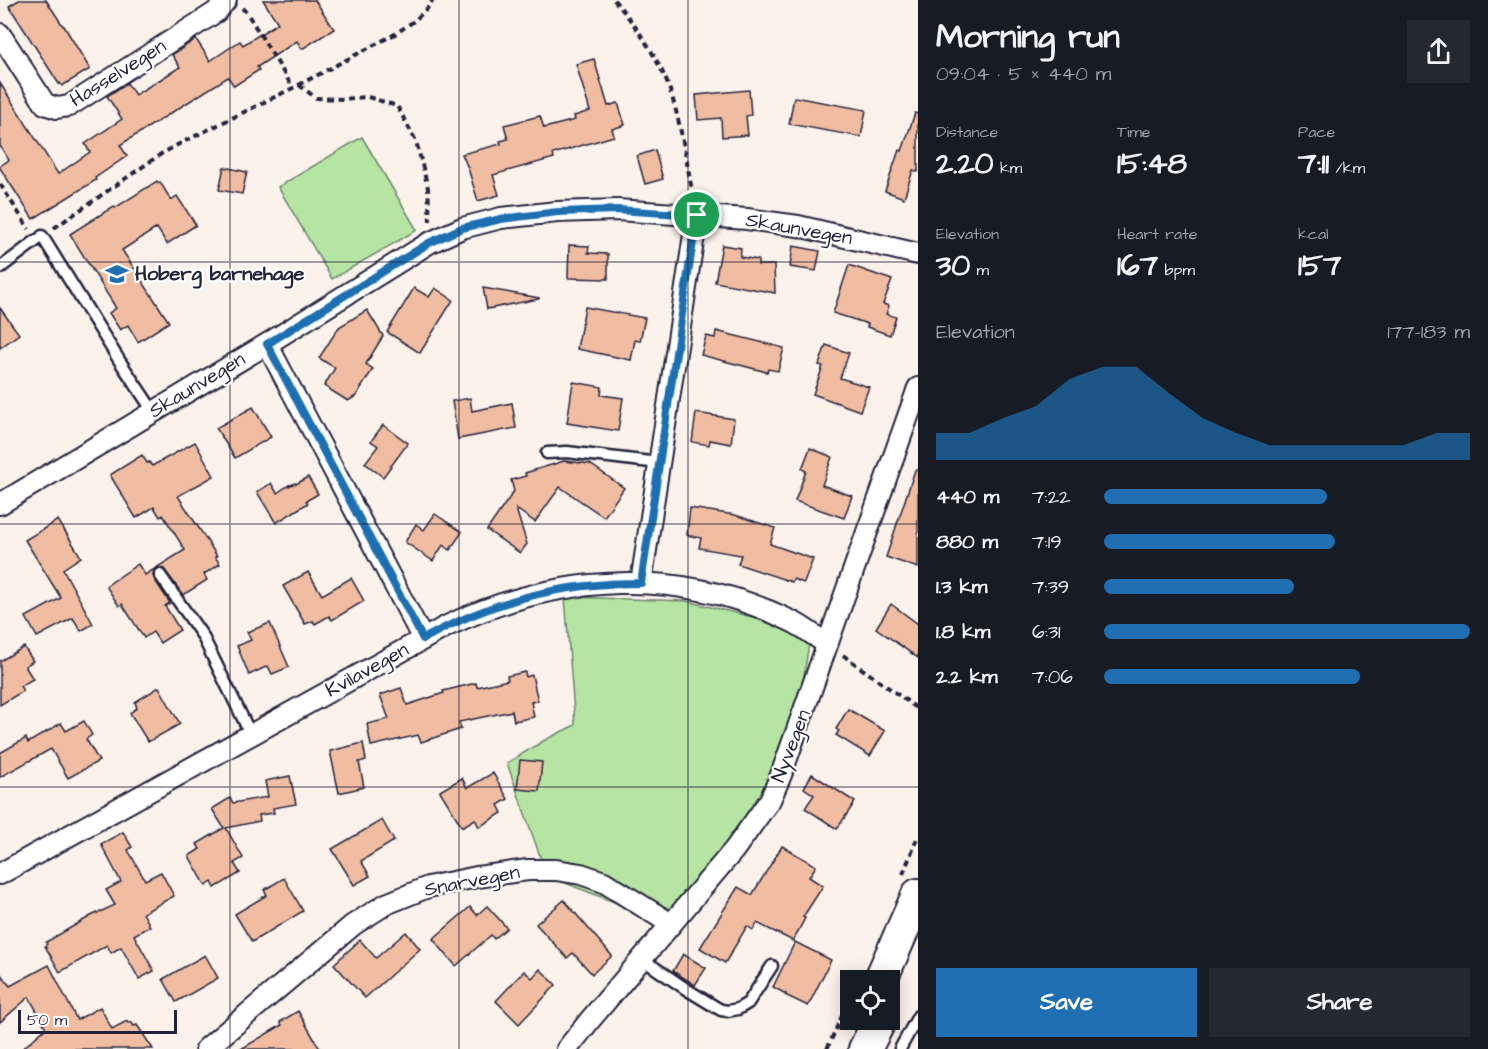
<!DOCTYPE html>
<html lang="en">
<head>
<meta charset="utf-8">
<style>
	:root { --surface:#171b24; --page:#242831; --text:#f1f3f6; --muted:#9ea1a6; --accent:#1f6fb2 }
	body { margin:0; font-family:"Architects Daughter",sans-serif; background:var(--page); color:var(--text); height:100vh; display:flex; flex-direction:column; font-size:22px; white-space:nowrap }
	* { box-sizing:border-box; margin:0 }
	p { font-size:20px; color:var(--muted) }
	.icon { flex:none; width:33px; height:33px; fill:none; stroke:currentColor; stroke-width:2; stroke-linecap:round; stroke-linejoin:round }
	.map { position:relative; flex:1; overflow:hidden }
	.side { display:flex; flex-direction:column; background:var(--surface); width:570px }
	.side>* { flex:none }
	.buttons { position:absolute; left:840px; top:970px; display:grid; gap:12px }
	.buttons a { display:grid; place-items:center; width:60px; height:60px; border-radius:0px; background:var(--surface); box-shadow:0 3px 15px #0003; font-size:30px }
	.scale { position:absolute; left:18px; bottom:15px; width:159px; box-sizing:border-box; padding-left:6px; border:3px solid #22223b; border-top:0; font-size:16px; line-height:21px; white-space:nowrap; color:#22223b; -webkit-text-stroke:4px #fff; paint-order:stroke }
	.pin { position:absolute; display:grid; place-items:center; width:51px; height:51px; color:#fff; margin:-26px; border:3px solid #fff; border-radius:50%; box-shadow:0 2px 6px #0007 }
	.round { display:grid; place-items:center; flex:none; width:63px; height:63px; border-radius:0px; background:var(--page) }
	.summary { display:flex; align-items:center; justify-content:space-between; height:102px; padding:0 18px }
	h1 { font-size:33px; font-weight:800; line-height:45px }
	.metrics { display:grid; grid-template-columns:repeat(3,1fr); gap:9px; height:102px; padding:6px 18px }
	.metrics div { display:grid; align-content:center }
	.metrics b { font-size:30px; font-weight:800 }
	.metrics small { font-size:16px; font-weight:400 }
	.metrics p { font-size:16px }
	.chart { height:168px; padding:12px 18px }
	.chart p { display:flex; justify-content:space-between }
	.chart svg { width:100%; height:108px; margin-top:6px; fill:var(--accent); opacity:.7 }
	.button { display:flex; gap:12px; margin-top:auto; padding:12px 18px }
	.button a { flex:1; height:69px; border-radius:0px; background:var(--accent); color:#fff; font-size:24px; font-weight:800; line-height:69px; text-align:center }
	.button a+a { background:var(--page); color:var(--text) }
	ul { padding:0 18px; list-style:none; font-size:20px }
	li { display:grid; grid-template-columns:96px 72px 1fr; align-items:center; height:45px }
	li i { height:15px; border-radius:8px; background:var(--accent) }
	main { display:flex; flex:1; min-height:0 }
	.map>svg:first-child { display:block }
	.green { fill:#b6e5a3; stroke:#6c846f; stroke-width:1.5 }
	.building { fill:#f1bda2; stroke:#22223b; stroke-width:1.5 }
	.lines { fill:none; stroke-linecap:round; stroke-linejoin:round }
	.lane-casing { stroke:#22223b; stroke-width:15 }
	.street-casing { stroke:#22223b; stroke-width:24 }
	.primary-casing { stroke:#22223b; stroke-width:36 }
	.path { stroke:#22223b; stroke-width:4; stroke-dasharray:6 4.5; stroke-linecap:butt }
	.lane { stroke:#fff; stroke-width:10 }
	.street { stroke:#fff; stroke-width:20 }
	.primary { stroke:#fff; stroke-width:32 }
	.route-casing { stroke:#fff; stroke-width:12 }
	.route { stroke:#1f6fb2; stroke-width:8 }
	.grid { fill:none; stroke:#22223b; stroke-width:1.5; stroke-opacity:0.55 }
	.labels { text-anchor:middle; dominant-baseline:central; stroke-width:4.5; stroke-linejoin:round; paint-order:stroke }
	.street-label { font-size:20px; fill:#22223b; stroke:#fff }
	.poi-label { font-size:20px; font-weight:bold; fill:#22223b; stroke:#fff; text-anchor:start }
</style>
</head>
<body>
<main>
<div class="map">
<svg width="918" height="1049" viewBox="0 0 918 1049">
	<rect width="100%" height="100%" fill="#fcf2ec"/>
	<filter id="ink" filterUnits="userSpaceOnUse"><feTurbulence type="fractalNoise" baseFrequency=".0167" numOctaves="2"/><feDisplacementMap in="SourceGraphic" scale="12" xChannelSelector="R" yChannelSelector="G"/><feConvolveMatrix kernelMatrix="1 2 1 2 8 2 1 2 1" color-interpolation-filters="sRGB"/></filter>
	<g filter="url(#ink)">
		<g class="green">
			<polygon points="362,137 417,230 332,279 278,187"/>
			<polygon points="565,597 686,601 811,631 797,718 756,835 666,926 655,918 547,876 507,763 545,740 575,725"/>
		</g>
		<g class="building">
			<polygon points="19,0 46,0 63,26 64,26 90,69 62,86 60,83 59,84 9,6"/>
			<polygon points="263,0 315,0 334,29 302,49 297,41 257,67 259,70 234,86 228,77 120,145 127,156 95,178 96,180 33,219 0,168 0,166 9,160 0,146 0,83 58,174 90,152 85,144 122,119 107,96 127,83 135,95 161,79 180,67 172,55 196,39 210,61 240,41 243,45 278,23"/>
			<polygon points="594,59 608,106 618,103 625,125 612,129 614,136 553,154 554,158 493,175 499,195 478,201 468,168 462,154 501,144 500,141 508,139 504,125 540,116 544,128 575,120 574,116 590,111 576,64"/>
			<polygon points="749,90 751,115 746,116 748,135 722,137 721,118 698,120 696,95"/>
			<polygon points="794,97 866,110 861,137 789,124"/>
			<polygon points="915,113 918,114 918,172 913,170 904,198 885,191 899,150 902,151"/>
			<polygon points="655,150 663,179 645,184 637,156"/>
			<polygon points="224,167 247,172 242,194 219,190"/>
			<polygon points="157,181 158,183 160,182 171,200 177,196 196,225 167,244 157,228 122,250 169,322 138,342 128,325 120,330 109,313 116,308 70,234 114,206 115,208"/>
			<polygon points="569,245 589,246 588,253 608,254 608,279 568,278"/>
			<polygon points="722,245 741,248 740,257 758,260 758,265 774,265 775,293 715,282"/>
			<polygon points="793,246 820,251 816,271 790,267"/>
			<polygon points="849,265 892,280 883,304 889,306 886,314 896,317 890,335 867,327 868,324 833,313"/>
			<polygon points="414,288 429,297 435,288 453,300 420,353 387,332"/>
			<polygon points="483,288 539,298 539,299 487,309"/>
			<polygon points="585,307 645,318 640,341 635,340 631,360 577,349"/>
			<polygon points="0,308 19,334 0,348"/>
			<polygon points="367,310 383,336 366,364 373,369 356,396 348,401 324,386 335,368 319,358 339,327"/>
			<polygon points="716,331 784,348 778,371 768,369 767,372 701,355 706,336 715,338"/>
			<polygon points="826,345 849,353 840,378 869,387 860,411 813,394 823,366 819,365"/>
			<polygon points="573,382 602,387 601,395 623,398 618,431 567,423"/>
			<polygon points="470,398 472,411 512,403 516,428 458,439 452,401"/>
			<polygon points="253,407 271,437 235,458 216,428"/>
			<polygon points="696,413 734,419 731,444 710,440 709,445 692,442"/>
			<polygon points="383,425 408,443 383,477 365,463 378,446 371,441"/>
			<polygon points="195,442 214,476 178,496 217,556 215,557 220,564 204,574 207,580 183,595 164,569 159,568 154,571 153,575 154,579 170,603 165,606 180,630 160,643 153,632 144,638 122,604 119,606 106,586 138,564 145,575 185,550 163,515 160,517 154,507 136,518 110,475 142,455 147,463 149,462 152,466"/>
			<polygon points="810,448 832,457 822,485 852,496 844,518 795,501 806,471 802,469"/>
			<polygon points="564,461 590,464 624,488 604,517 560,487 535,522 516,509 527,544 520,553 487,530 514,491 511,480 526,476 525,473"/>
			<polygon points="915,470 918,470 918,568 886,557"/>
			<polygon points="308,477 318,494 306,501 308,503 276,523 257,492 271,483 277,493 289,485 289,486 295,483 296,484"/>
			<polygon points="690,508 735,515 775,528 770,544 813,559 804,583 793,579 792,582 738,564 741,555 699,548 701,538 687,535"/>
			<polygon points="435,514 462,532 450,550 443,545 433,561 405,542 416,524 424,530"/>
			<polygon points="58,520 81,557 63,569 93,624 81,631 73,618 37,637 26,617 61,598 25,540"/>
			<polygon points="308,572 322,595 351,578 364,601 332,620 329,616 315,624 313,621 305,624 283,586"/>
			<polygon points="891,604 918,624 918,658 876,628"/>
			<polygon points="270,623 289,667 272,674 268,666 249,675 237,646 251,640 247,632"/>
			<polygon points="24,647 33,661 25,666 33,679 20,686 23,691 0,705 0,661"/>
			<polygon points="525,672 526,677 532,675 538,701 531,702 534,717 514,721 512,711 459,722 461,729 421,742 418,735 371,746 367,724 389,719 380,695 401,688 407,705 444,693 443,691 476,683 477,687 508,680 507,676"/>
			<polygon points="159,687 180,724 148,742 130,713 137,708 135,702"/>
			<polygon points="848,709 885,731 870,756 836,735 839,731 836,729"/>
			<polygon points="84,721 92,735 86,739 99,761 68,778 51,749 0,777 0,753 26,738 28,743 61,723 66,731"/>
			<polygon points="363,743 366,760 359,762 364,787 339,793 330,751"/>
			<polygon points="520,760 542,762 539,791 517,789"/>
			<polygon points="493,773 508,799 498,805 502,813 479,827 475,819 462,827 440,791 462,778 467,788"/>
			<polygon points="812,774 855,802 837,829 805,808 814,795 804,788"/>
			<polygon points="290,776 296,804 273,808 274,813 259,815 260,821 226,828 243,858 234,863 240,873 215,888 212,882 206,886 189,856 200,849 197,844 224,828 212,809 230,798 233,803 268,797 265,781"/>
			<polygon points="382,820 394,841 361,861 370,876 354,885 332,849"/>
			<polygon points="123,832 132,847 128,850 145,880 161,872 174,896 143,913 150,926 134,935 154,971 139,979 121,947 111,953 107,945 60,972 45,946 47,944 46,942 91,916 115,905 106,890 121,882 101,844"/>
			<polygon points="782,846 816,866 809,877 823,886 803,917 805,918 793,941 757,923 753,930 747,926 725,963 700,948 738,887 752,895"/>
			<polygon points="284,878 303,911 252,942 235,914 267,895 264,890"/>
			<polygon points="564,900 612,956 592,974 573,953 567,958 536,924"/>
			<polygon points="487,906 507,928 494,939 491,935 456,966 433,939 470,907 477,915"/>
			<polygon points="406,932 420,949 365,998 334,964 360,940 376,958"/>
			<polygon points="795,942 831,960 808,1006 785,995 786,994 773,987"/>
			<polygon points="683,954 706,968 695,985 673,971"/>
			<polygon points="205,955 218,978 176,1002 163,979"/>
			<polygon points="49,965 77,1020 100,1007 112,1029 127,1021 128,1023 131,1022 134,1026 137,1025 153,1049 22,1049 46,1028 29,997 0,1022 0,973 10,986"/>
			<polygon points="540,969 556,985 519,1024 496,1001 524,971 532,978"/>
			<polygon points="298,1011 320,1049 241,1049 282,1025 280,1022"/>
		</g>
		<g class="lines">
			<g class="lane-casing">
				<g id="lane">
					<polyline points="42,236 119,360 153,411"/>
					<polyline points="0,268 37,240"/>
					<polyline points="547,453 567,452 659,463"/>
					<polyline points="160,575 202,635 251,735"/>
					<polyline points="642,959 686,989 714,1006 721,1010 728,1011 738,1009 748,1003 772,966"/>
					<polyline points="900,1049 918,1016"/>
				</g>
			</g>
			<g class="street-casing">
				<g id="street">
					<polyline points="0,34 45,104 57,108 69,106 216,12 226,0"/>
					<polyline points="267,344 423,639"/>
					<polyline points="0,504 267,344 429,243 462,228 501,218 557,212 617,210 747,219 798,226 918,254"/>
					<polyline points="641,583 697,215"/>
					<path d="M 0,874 L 447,626 C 559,573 680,566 793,622 C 805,628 816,637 827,644"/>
					<polyline points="206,1049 353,925 386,904 428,887 477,877 528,870 556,870 581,874 604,882 671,924"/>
					<polyline points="567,1049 590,1020 734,850 770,800 781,775 792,744 918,388"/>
				</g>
			</g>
			<g class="primary-casing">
				<g id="primary">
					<polyline points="880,981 918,895"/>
					<polyline points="865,1049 880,1020"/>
				</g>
			</g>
			<g class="path">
				<path d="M 614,0 C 637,26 664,66 673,100 C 682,131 687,164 693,196"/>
				<polyline points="242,8 247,13 293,88"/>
				<polyline points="299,85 316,98 342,99 368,97 397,106 416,141 428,188 430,221"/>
				<polyline points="0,184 29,229"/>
				<polyline points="54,228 161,154 181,143 293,88 395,34 414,21 426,10 433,0"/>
				<polyline points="843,655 918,709"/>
				<polyline points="903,874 918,836"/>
				<polyline points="827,1049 850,998"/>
			</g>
			<use href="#lane" class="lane"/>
			<use href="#street" class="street"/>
			<use href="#primary" class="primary"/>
		</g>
	</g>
	<g class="lines" filter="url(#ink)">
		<g class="route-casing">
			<path id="route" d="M 617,210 L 697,215 L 641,583 C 560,583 494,600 423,639 L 267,344 L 429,243 L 462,228 L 501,219 L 558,212 Z"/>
		</g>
		<use href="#route" class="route"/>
	</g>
	<path class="grid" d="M 230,0 L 230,1049M 459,0 L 459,1049M 688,0 L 688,1049M 0,262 L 918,262M 0,524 L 918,524M 0,787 L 918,787"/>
	<defs>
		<g id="school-bare" transform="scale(1.8)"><path d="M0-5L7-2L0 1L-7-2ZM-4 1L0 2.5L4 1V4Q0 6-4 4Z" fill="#1f6fb2" stroke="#fff" stroke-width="2.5" paint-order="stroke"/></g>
	</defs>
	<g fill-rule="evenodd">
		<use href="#school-bare" x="117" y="274"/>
	</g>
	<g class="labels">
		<g class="street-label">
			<text transform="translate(118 73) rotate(-32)">Hasselvegen</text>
			<text transform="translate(799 229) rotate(10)">Skaunvegen</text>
			<text transform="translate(197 385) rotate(-31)">Skaunvegen</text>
			<text transform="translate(367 670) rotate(-29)">Kvilavegen</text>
			<text transform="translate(791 746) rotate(-69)">Nyvegen</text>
			<text transform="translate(472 881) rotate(-11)">Snarvegen</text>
		</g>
		<g class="poi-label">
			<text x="135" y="274">Hoberg barnehage</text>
		</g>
	</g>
</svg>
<div class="buttons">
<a><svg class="icon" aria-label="locate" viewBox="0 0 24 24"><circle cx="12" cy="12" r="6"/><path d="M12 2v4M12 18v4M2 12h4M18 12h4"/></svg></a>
</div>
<div class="scale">50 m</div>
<div class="pin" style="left:697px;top:215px;background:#1e9e55"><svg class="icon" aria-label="arrive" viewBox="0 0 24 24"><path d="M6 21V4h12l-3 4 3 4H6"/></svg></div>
</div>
<section class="side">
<div class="summary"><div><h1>Morning run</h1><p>09:04 · 5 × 440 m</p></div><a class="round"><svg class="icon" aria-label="share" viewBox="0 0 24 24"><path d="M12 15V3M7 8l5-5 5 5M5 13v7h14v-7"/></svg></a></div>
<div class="metrics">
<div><p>Distance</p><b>2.20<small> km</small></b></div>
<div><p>Time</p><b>15:48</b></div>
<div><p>Pace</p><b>7:11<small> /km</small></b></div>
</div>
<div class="metrics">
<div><p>Elevation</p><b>30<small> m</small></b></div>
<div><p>Heart rate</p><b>167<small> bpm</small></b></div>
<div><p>kcal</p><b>157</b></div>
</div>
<div class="chart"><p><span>Elevation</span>177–183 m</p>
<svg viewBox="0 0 160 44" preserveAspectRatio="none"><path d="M0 44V33L10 33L20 27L30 22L40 11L50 6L60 6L70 17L80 27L90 33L100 38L110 38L120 38L130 38L140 38L150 33L160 33V44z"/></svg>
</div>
<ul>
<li><b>440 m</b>7:22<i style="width:61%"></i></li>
<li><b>880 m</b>7:19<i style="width:63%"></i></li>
<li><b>1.3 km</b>7:39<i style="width:52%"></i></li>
<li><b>1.8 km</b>6:31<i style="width:100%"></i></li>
<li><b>2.2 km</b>7:06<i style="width:70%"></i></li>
</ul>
<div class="button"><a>Save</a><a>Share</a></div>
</section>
</main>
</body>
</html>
